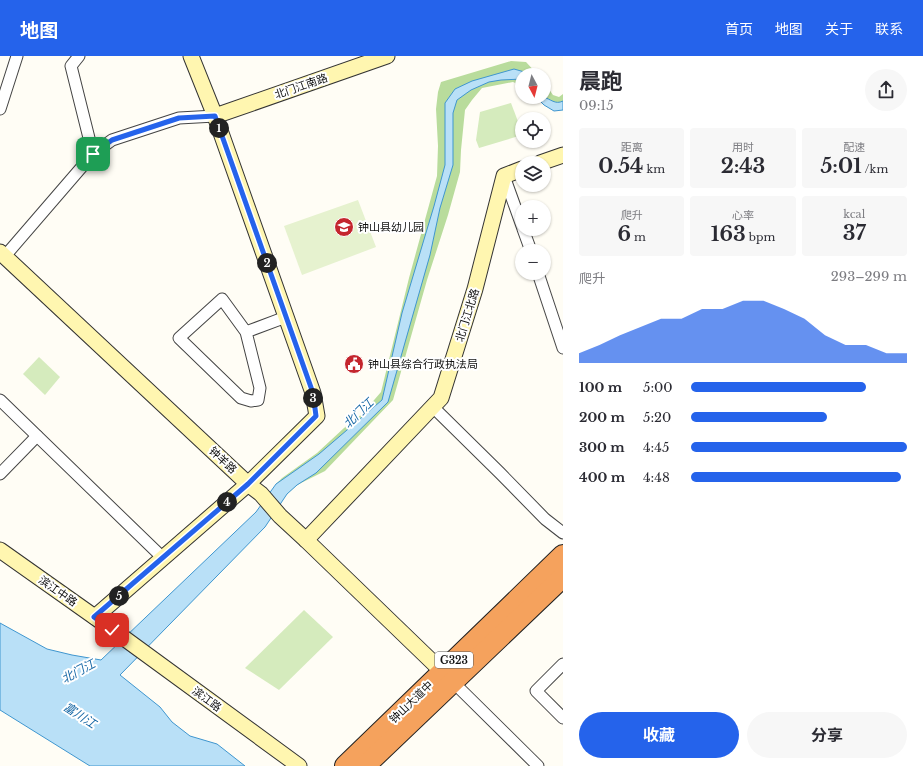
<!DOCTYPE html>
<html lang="zh">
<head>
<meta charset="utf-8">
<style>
	:root { --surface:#fff; --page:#f7f7f7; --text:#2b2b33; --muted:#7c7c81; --accent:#2563eb }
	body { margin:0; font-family:"Libre Baskerville","Noto Sans SC",serif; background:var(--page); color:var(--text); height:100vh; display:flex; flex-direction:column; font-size:15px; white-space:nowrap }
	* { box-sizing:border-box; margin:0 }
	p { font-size:13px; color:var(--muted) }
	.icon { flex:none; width:22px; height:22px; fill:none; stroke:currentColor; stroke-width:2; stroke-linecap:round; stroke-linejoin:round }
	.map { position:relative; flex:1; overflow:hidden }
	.details { display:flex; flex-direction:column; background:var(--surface); width:360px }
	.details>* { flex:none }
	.needle { width:26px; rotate:173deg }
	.controls { position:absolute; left:515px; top:12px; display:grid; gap:8px }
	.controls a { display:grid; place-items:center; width:36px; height:36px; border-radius:50%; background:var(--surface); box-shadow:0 1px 3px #0004; font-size:20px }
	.pin { position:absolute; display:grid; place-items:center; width:34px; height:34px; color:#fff; margin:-17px; border-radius:8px; box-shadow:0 2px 6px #0006 }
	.km { position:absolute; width:20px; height:20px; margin:-10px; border-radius:50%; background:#222; color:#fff; font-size:11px; line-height:20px; text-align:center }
	.round { display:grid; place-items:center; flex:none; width:42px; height:42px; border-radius:21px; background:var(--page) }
	.head { display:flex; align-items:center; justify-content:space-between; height:68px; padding:0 16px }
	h1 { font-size:22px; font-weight:700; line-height:30px }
	.stats { display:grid; grid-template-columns:repeat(3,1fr); gap:6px; height:68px; padding:4px 16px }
	.stats div { display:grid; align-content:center; border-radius:4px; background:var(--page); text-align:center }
	.stats b { font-size:20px; font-weight:700 }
	.stats small { font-size:11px; font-weight:400 }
	.stats p { font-size:11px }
	.chart { height:112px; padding:8px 16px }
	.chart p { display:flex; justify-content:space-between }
	.chart svg { width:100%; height:72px; margin-top:4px; fill:var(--accent); opacity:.7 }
	.action { display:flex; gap:8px; margin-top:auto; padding:8px 16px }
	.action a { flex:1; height:46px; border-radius:24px; background:var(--accent); color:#fff; font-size:16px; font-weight:700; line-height:46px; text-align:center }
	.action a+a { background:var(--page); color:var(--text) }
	ul { padding:0 16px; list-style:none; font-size:13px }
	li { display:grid; grid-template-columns:64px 48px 1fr; align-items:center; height:30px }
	li i { height:10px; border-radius:5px; background:var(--accent) }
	header { display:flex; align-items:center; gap:24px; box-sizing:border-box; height:56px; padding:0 20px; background:var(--accent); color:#fff }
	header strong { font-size:19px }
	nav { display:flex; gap:22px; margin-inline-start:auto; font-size:14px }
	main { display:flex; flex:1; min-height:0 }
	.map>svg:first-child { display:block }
	.green { fill:#d5ebbd }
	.forest { fill:#b9dc9c }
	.pitch { fill:#e6f2cf }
	.water { fill:#b9e0f7; stroke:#3f96cf }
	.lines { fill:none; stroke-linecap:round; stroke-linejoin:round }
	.street-casing { stroke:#444; stroke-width:13 }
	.secondary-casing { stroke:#333; stroke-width:17 }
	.highway-casing { stroke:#222; stroke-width:22 }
	.street { stroke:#fff; stroke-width:11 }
	.secondary { stroke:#fff6b0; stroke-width:15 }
	.highway { stroke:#f5a25d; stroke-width:20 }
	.route-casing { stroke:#fff; stroke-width:8 }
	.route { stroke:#2563eb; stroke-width:5 }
	.labels { text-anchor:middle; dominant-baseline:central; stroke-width:4; stroke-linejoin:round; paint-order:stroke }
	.shield { fill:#fff; stroke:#585858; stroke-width:1 }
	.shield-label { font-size:10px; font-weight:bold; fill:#111 }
	.street-label { font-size:11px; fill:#111; stroke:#fff }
	.poi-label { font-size:11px; fill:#111; stroke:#fff; text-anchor:start }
	.water-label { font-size:12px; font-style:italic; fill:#1768a6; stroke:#fff }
</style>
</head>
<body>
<header>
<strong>地图</strong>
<nav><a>首页</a><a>地图</a><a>关于</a><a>联系</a></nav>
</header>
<main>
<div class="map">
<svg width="563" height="710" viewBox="0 0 563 710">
	<rect width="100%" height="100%" fill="#fffdf5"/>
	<g class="green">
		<polygon points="511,47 522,76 522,79 479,92 476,84 480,56"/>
		<polygon points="39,301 60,321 45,339 23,318"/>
		<polygon points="304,554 333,581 279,634 245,612"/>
	</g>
	<g class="forest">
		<polygon points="511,5 526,6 538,19 522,19 522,30 513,26 482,32 472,44 465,54 461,94 460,116 448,159 427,224 393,344 325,415 297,429 287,438 276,428 282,422 317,397 344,372 362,358 381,336 409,222 437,120 438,90 436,53 438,36 441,26"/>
		<polygon points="544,26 553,39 559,41 563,38 563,54 537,41 544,41"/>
	</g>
	<polygon class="pitch" points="358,144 376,191 302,219 284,170"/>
	<g class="water">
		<polygon points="514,13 528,17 530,19 522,19 522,23 501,24 489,26 471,34 457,44 453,57 453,109 440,152 430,199 388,346 316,417 297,429 287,438 265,471 120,619 160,651 172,666 190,680 217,688 245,710 90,710 0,654 0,567 47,593 72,599 101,604 256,456 276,428 319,398 382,344 402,257 434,150 445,109 445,47 455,33 472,25"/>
		<path d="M 536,41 C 538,41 541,41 543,41 C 551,43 555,49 563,45 L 563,54 L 554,55 L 544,49 Z"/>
	</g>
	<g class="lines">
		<g class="street-casing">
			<g id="street">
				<polyline points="79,0 71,10 93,98"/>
				<polyline points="0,53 17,0"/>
				<polyline points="504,120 522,170"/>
				<polyline points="523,173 531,195"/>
				<polyline points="5,200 93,98 112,84 179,62 215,60"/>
				<polyline points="538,217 563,292"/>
				<polyline points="246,276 222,243 179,282 241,342 251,345 258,344 260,332 246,276 286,261"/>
				<polyline points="0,344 163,502"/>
				<polyline points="433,351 500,417 545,463 563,477"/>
				<polyline points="0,418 37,380"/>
				<polyline points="563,608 536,635 563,662"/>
				<polyline points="453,626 538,710"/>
			</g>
		</g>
		<g class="secondary-casing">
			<g id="secondary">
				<polyline points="215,60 387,0"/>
				<polyline points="540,107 563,99"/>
				<polyline points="0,196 248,428 261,438 280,460 306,484 450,623"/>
				<polyline points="306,484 441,342 475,233 504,120 522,113"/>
				<polyline points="0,494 113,574 299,710"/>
				<polyline points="95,561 248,428 317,360 313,337 215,60 191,0"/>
			</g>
		</g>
		<g class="highway-casing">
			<g id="highway">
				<polyline points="345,710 563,499"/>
				<polyline points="365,710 563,521"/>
			</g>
		</g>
		<use href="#street" class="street"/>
		<use href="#secondary" class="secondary"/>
		<use href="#highway" class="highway"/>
	</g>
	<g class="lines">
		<g class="route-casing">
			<polyline id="route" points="93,98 112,84 179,62 215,60 313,337 316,360 248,428 94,561 112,574"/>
		</g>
		<use href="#route" class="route"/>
	</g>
	<defs>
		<g id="school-disc" transform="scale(1)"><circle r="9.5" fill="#c4262e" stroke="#fff"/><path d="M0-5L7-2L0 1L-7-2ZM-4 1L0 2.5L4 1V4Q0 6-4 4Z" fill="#fff"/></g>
		<g id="civic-disc" transform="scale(1)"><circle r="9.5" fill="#c4262e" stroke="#fff"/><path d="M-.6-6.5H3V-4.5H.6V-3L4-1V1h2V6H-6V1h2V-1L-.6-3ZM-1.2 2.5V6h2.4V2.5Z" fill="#fff"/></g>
	</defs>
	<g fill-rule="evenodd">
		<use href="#school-disc" x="344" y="171"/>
		<use href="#civic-disc" x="354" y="308"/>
	</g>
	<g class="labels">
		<rect class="shield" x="435" y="596" width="38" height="16" rx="3"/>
		<g class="shield-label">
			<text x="454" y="604">G323</text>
		</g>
		<g class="street-label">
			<text transform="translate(301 30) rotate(-19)">北门江南路</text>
			<text transform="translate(467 259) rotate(-73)">北门江北路</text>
			<text transform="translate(223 404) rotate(43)">钟羊路</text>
			<text transform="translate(58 535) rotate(35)">滨江中路</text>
			<text transform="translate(207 643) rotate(36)">滨江路</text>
			<text transform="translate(411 646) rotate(-44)">钟山大道中</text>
		</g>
		<g class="poi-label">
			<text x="358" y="171">钟山县幼儿园</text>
			<text x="368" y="308">钟山县综合行政执法局</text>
		</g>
		<g class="water-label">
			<text transform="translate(358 357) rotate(-44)">北门江</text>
			<text transform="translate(78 615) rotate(-28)">北门江</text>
			<text transform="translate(80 659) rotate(33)">富川江</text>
		</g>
	</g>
</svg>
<div class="controls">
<a><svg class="needle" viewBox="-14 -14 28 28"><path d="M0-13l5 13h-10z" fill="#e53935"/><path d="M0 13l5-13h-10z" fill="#7c7c81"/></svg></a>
<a><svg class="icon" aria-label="locate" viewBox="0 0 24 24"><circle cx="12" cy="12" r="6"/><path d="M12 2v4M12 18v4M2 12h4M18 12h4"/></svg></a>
<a><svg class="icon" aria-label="layers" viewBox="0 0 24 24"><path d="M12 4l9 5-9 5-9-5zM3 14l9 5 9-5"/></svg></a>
<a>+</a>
<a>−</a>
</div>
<div class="pin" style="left:93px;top:98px;background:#1e9e55"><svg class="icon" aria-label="arrive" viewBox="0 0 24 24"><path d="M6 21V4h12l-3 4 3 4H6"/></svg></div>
<div class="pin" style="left:112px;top:574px;background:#d93025"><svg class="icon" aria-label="check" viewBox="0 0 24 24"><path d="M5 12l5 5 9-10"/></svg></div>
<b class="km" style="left:219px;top:72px">1</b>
<b class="km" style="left:267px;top:207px">2</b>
<b class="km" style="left:313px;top:342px">3</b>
<b class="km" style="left:227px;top:446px">4</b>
<b class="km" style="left:119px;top:540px">5</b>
</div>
<section class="details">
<div class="head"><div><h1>晨跑</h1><p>09:15</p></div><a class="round"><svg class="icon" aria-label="share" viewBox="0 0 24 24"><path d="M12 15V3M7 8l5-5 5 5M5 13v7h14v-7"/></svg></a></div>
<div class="stats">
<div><p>距离</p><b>0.54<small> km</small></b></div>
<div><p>用时</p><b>2:43</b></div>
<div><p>配速</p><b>5:01<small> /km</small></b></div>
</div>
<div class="stats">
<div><p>爬升</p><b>6<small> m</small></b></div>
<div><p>心率</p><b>163<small> bpm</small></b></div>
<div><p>kcal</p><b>37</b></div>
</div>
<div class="chart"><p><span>爬升</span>293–299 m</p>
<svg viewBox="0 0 160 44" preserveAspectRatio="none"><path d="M0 44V38L10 33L20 27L30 22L40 17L50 17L60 11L70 11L80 6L90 6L100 11L110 17L120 27L130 33L140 33L150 38L160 38V44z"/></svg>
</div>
<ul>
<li><b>100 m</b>5:00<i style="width:81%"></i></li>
<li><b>200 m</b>5:20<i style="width:63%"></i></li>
<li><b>300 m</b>4:45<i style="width:100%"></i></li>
<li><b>400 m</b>4:48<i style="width:97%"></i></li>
</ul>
<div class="action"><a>收藏</a><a>分享</a></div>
</section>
</main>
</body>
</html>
